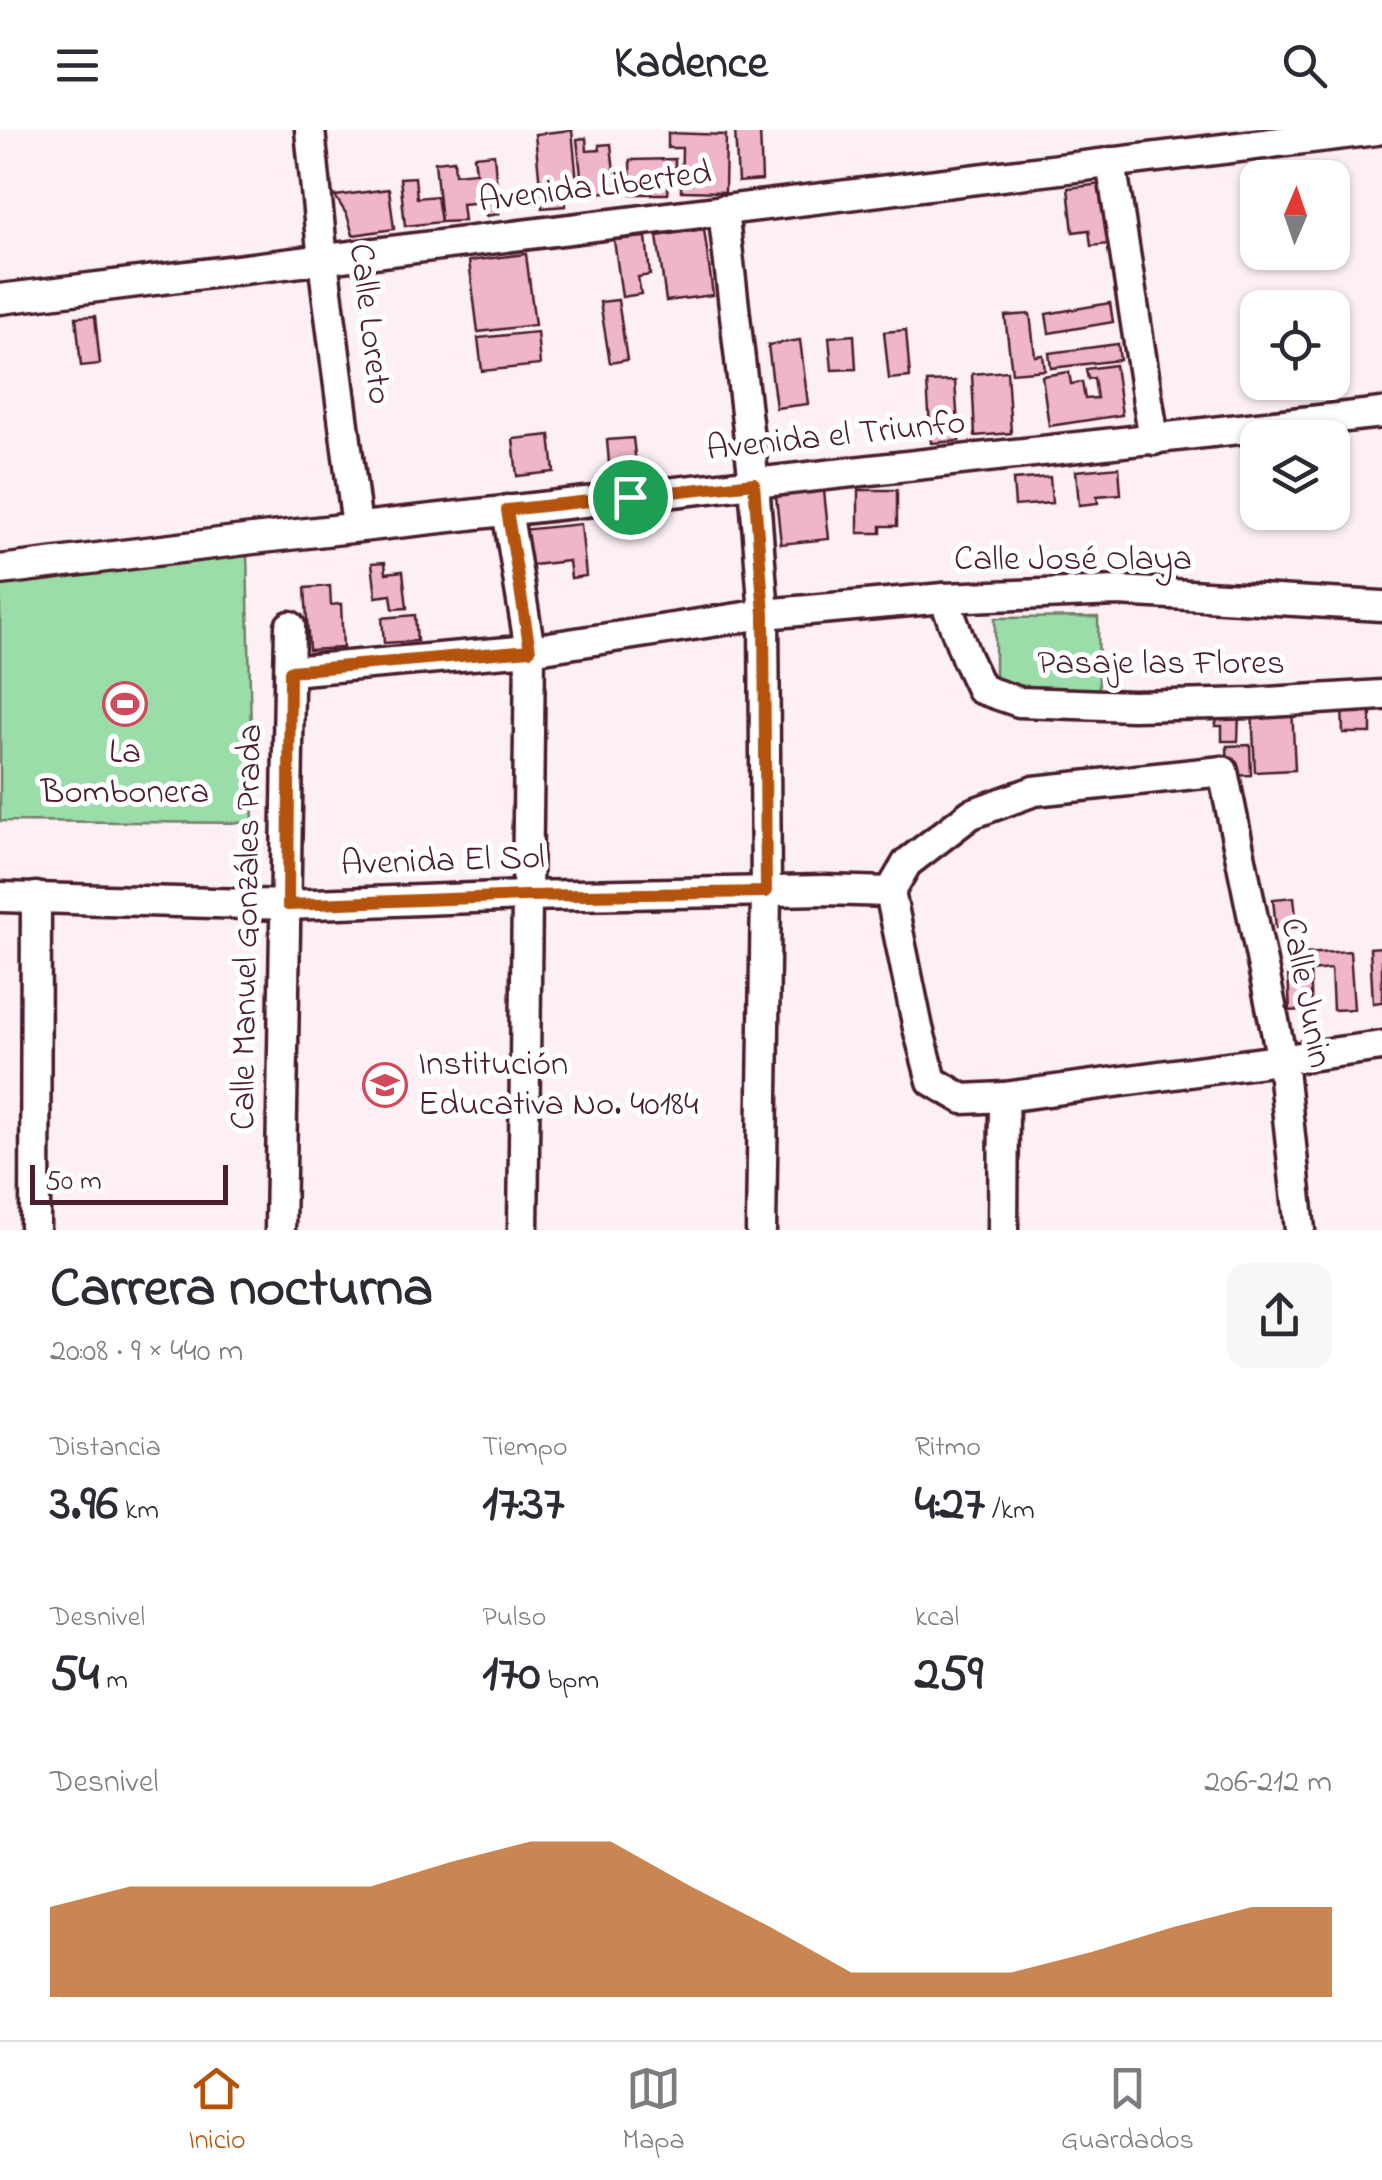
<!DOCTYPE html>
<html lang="es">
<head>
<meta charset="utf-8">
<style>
	:root { --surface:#fff; --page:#f7f7f7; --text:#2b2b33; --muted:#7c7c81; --line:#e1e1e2; --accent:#b45309 }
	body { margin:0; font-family:"Indie Flower",sans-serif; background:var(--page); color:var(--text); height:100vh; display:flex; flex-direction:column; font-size:38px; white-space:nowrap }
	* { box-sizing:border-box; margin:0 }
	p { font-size:32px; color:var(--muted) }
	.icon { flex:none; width:55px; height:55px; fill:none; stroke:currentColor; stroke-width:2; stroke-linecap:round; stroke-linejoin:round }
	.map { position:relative; height:1100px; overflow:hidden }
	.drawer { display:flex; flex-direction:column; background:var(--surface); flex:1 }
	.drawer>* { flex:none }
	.needle { width:65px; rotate:2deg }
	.controls { position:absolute; left:1240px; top:30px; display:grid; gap:20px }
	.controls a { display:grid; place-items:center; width:110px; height:110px; border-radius:20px; background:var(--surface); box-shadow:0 2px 8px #0004; font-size:50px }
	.scale { position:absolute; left:30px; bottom:25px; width:198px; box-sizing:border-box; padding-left:10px; border:5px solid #4a1f2b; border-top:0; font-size:28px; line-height:35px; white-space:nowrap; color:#4a1f2b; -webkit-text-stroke:8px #fff; paint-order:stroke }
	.pin { position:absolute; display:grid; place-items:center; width:85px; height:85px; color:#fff; margin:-42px; border:5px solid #fff; border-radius:50%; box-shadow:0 2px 10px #0007 }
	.round { display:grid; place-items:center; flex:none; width:105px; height:105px; border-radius:20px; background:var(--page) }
	.overview { display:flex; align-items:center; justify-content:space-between; height:170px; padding:0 50px }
	h1 { font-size:55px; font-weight:800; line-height:75px }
	.stats { display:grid; grid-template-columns:repeat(3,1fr); gap:15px; height:170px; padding:10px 50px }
	.stats div { display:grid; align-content:center }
	.stats b { font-size:50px; font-weight:800 }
	.stats small { font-size:28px; font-weight:400 }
	.stats p { font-size:28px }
	.chart { height:280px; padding:20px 50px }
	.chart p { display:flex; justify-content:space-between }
	.chart svg { width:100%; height:180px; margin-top:10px; fill:var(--accent); opacity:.7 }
	header { display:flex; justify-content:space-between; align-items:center; height:130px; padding:0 50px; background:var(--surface); font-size:45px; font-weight:800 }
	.menu { display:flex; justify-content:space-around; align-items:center; height:140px; border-top:2px solid var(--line); background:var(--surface); font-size:28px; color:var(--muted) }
	.menu a { display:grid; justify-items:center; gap:5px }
	.menu .on { color:var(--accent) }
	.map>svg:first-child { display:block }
	.green { fill:#9adda9; stroke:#727e6a; stroke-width:2.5 }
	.building { fill:#efb6c8; stroke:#4a1f2b; stroke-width:2.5 }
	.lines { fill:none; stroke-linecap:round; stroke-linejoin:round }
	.street-casing { stroke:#4a1f2b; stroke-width:35 }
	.street { stroke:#fff; stroke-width:28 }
	.route-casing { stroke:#fff; stroke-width:20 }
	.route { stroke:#b45309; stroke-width:12 }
	.labels { text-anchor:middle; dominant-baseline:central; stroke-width:10; stroke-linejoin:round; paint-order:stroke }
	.street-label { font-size:35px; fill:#4a1f2b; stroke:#fff }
	.poi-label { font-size:35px; fill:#4a1f2b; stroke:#fff }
</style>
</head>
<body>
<header><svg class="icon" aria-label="menu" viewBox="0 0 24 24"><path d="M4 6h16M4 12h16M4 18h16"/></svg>Kadence<svg class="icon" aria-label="search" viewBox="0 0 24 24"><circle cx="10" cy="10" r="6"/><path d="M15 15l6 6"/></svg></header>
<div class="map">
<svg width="1382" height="1100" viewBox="0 0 1382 1100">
	<rect width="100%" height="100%" fill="#fcf0f4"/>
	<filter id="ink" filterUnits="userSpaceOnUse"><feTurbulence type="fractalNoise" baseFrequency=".01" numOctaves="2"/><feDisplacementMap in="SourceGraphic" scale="20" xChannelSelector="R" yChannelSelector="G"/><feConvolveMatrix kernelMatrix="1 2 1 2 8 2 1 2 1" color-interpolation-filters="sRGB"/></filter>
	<g filter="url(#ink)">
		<g class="green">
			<polygon points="247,422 253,693 0,691 0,456"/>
			<polygon points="1098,487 1099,560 995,561 995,488"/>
		</g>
		<g class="building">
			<polygon points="572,0 578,62 565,63 566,76 542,78 535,4"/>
			<polygon points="735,0 760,0 762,50 738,52"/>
			<polygon points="668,3 726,5 725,62 681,61 682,18 668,18"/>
			<polygon points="586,8 587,21 600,20 599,15 611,14 616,61 583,64 577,9"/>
			<polygon points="494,24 499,84 486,86 485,72 462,74 464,91 441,92 435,32 454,30 455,44 476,42 474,26"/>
			<polygon points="675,29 675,50 669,51 668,64 631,64 630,30"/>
			<polygon points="415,47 417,68 437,66 441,92 405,96 400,48"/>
			<polygon points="1103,54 1110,114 1091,116 1089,100 1073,102 1068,58"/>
			<polygon points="389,59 394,99 353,105 347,85 335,66"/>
			<polygon points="704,99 713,165 666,171 657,106"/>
			<polygon points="646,107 650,145 638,147 641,164 622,167 614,110"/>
			<polygon points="526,124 535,195 478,202 469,131"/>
			<polygon points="618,170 627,230 610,233 600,172"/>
			<polygon points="1110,173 1113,192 1049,203 1046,184"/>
			<polygon points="1030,184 1035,226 1043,225 1045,240 1012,243 1005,186"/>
			<polygon points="95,186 100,234 81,236 76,187"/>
			<polygon points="906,200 910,247 889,249 884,202"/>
			<polygon points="537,202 540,235 482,241 478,208"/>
			<polygon points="854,205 856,239 832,240 829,207"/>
			<polygon points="800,210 808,274 776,278 768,215"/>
			<polygon points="1118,214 1120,230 1051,238 1049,223"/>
			<polygon points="1115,235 1122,285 1049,296 1042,246 1069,242 1071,254 1082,252 1085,269 1097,268 1094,248 1088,249 1086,239"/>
			<polygon points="1007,241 1011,303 975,306 972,244"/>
			<polygon points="955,251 959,311 931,313 927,252"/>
			<polygon points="550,305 554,342 517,346 513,309"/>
			<polygon points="633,308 637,342 610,345 607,310"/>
			<polygon points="1119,337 1121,364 1097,366 1098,373 1079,375 1076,341"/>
			<polygon points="1050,347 1052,373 1015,376 1013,350"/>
			<polygon points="858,360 897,360 897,396 881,396 881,403 858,403"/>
			<polygon points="824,361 829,409 781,414 776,366"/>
			<polygon points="581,394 586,446 571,448 569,431 524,436 520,400"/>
			<polygon points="385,432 386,443 403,441 407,478 393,479 391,465 376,467 372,433"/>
			<polygon points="330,456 331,475 341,474 343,518 309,520 305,458"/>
			<polygon points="415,485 417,511 384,513 382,488"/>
			<polygon points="1371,573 1371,603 1343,603 1342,574"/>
			<polygon points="1292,576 1295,640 1255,642 1252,578"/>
			<polygon points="1220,582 1239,583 1238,611 1222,611 1222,596 1215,596"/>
			<polygon points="1250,615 1251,645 1228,646 1227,616"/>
			<polygon points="1294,767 1297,797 1276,798 1273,769"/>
			<polygon points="1382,817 1382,872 1373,873 1370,818"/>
			<polygon points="1350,821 1354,879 1333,880 1331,839 1310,841 1312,879 1290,881 1287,825"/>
		</g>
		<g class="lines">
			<g class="street-casing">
				<g id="street">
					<polyline points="310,0 323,130 357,397"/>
					<polyline points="1111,32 1154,310"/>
					<polyline points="723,80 754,353 764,484 766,762 761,1100"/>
					<polyline points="0,169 1377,0"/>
					<polyline points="507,380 530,520 523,1100"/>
					<polyline points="0,440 253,409 1382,283"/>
					<polyline points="944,468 966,527 981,559 1019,572 1133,576 1253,573 1382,565"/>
					<polyline points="290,541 530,520 764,484 944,468 1118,461 1382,476"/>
					<polyline points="0,767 287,775 525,766 824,760 890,762"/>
					<polyline points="35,1100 36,767"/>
					<polyline points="280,1100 290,496"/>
					<polyline points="1003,1100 1004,967"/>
					<polyline points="1300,1100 1282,930 1223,641 1034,661 971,684 907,733 890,762 918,898 932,951 963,969 1004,967 1382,916"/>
				</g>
			</g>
			<use href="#street" class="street"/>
		</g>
	</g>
	<g class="lines" filter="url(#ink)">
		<g class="route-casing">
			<polygon id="route" points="754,353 764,484 766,762 525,766 288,775 290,541 530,520 507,380"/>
		</g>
		<use href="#route" class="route"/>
	</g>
	<defs>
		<g id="stadium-ring" transform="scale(2.25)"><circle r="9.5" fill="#fff" stroke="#d1495b" stroke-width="1.5"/><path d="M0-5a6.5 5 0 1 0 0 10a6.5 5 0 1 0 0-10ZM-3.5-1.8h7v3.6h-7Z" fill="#d1495b"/></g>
		<g id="school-ring" transform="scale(2.25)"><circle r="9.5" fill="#fff" stroke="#d1495b" stroke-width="1.5"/><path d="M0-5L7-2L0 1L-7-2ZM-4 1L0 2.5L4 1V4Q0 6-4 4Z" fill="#d1495b"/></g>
	</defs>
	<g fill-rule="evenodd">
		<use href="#stadium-ring" x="125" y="574"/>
		<use href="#school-ring" x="385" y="955"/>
	</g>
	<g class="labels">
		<g class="street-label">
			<text transform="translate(595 58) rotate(-7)">Avenida Liberted</text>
			<text transform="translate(369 194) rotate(83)">Calle Loreto</text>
			<text transform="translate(836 307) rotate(-6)">Avenida el Triunfo</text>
			<text x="1073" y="430">Calle José Olaya</text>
			<text x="1161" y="534">Pasaje las Flores</text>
			<text transform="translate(443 732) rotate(-2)">Avenida El Sol</text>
			<text transform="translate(248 797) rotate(-89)">Calle Manuel Gonzáles Prada</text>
			<text transform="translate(1305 863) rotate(79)">Calle Junin</text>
		</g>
		<g class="poi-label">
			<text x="125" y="623">La<tspan x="125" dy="40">Bombonera</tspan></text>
			<text x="418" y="935" text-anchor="start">Institución<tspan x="418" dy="40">Educativa No. 40184</tspan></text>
		</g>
	</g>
</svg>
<div class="controls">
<a><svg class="needle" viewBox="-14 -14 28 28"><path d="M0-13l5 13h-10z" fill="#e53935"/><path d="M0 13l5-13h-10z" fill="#7c7c81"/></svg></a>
<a><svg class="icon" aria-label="locate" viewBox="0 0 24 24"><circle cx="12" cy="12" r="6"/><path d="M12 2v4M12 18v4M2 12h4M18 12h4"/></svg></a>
<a><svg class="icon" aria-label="layers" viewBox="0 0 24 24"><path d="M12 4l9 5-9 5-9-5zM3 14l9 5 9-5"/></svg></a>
</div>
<div class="scale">50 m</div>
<div class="pin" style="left:630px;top:367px;background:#1e9e55"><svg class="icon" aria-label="arrive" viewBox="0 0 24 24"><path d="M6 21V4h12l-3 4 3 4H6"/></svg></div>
</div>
<section class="drawer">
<div class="overview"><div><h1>Carrera nocturna</h1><p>20:08 · 9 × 440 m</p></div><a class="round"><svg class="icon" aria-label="share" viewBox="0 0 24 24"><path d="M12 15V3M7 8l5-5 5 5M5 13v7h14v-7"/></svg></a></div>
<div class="stats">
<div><p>Distancia</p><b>3.96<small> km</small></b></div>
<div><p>Tiempo</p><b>17:37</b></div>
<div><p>Ritmo</p><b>4:27<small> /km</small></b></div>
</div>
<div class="stats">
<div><p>Desnivel</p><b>54<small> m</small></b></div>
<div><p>Pulso</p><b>170<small> bpm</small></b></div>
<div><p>kcal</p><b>259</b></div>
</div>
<div class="chart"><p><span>Desnivel</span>206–212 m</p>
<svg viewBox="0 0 160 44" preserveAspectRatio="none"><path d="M0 44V22L10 17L20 17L30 17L40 17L50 11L60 6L70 6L80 17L90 27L100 38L110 38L120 38L130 33L140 27L150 22L160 22V44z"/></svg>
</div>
</section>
<nav class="menu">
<a class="on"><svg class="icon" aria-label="home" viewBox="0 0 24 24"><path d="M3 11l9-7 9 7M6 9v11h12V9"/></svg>Inicio</a>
<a><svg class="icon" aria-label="map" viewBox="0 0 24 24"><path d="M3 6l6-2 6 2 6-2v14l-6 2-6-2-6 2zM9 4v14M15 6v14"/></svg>Mapa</a>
<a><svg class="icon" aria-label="saved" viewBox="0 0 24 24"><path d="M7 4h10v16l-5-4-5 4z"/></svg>Guardados</a>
</nav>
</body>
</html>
